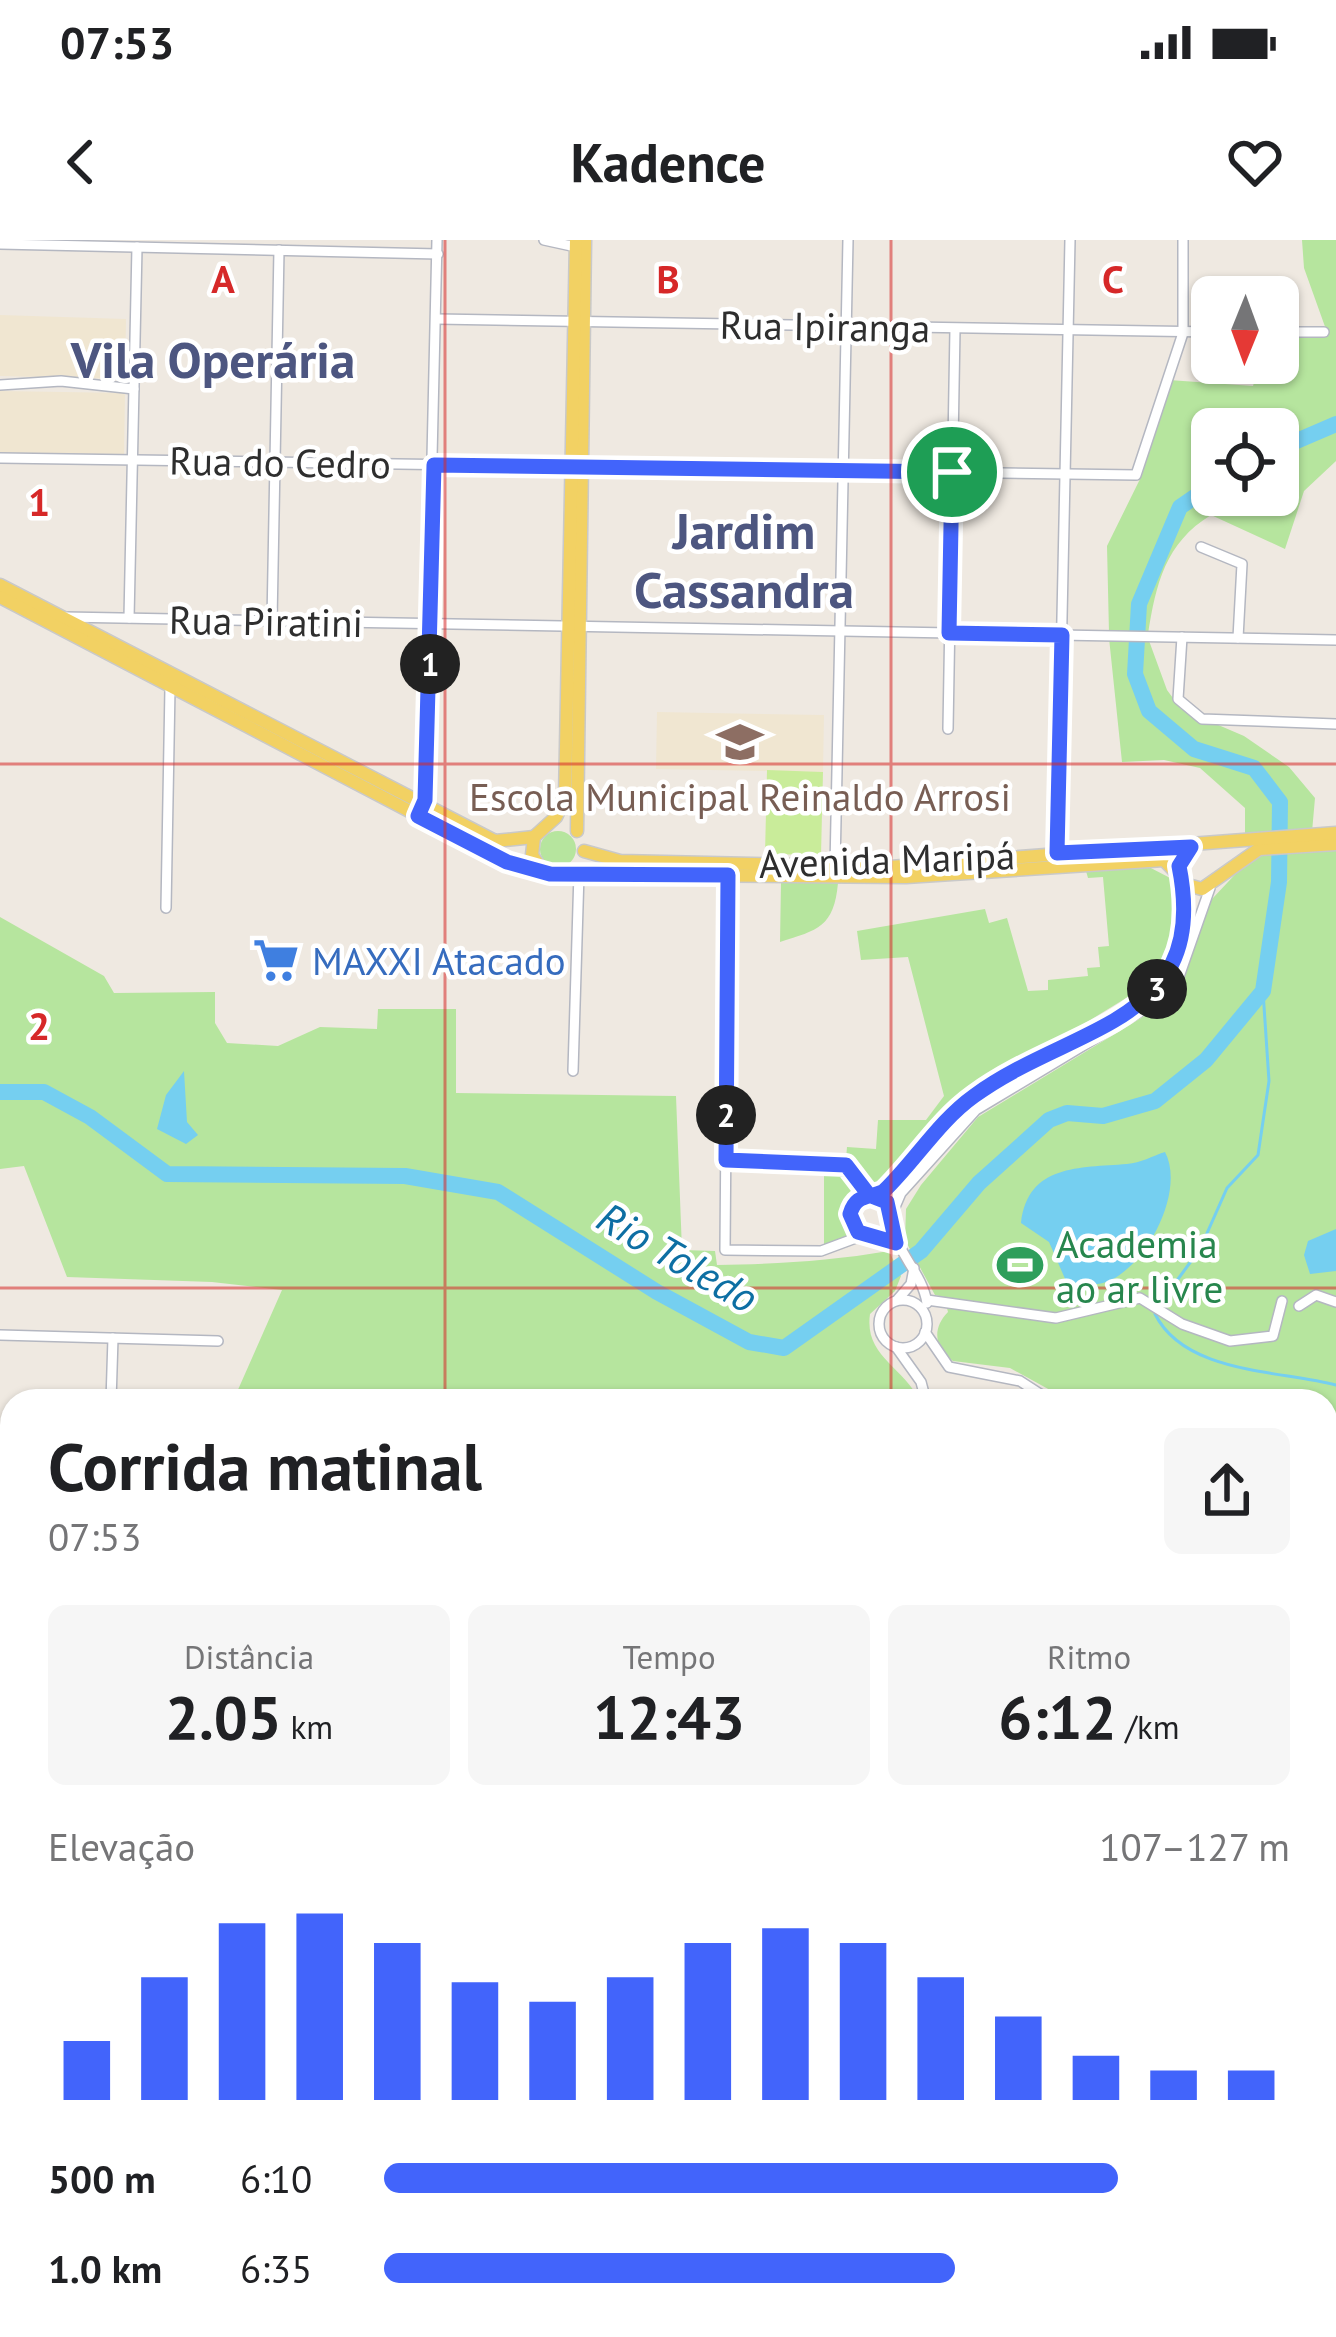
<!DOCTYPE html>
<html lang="pt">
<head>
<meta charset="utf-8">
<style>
	:root { --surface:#fff; --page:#f6f6f6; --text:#202124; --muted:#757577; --accent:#4264fb }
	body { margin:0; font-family:"PT Sans",sans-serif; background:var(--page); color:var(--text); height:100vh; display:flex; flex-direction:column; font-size:45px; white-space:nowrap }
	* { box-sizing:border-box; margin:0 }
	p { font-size:39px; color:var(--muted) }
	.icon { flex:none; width:66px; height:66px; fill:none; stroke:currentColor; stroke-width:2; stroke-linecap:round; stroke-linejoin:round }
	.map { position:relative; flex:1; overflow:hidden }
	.side { position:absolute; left:0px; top:1149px; width:1338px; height:948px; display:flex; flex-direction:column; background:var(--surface); border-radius:36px 36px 0 0; box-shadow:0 3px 9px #0004 }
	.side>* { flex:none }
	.needle { width:78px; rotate:181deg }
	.tools { position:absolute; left:1191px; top:36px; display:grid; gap:24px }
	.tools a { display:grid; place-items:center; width:108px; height:108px; border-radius:18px; background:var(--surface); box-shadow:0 3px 9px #0004; font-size:60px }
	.pin { position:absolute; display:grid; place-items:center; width:102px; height:102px; color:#fff; margin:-51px; border:6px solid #fff; border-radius:50%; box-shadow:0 3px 12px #0007 }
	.km { position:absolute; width:60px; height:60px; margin:-30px; border-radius:50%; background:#222; color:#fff; font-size:33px; line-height:60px; text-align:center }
	.round { display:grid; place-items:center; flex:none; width:126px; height:126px; border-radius:18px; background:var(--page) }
	.headline { display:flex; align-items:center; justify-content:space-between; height:204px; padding:0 48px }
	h1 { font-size:66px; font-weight:600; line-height:90px }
	.figures { display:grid; grid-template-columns:repeat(3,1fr); gap:18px; height:204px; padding:12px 48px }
	.figures div { display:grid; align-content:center; border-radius:18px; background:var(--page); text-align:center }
	.figures b { font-size:60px; font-weight:600 }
	.figures small { font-size:33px; font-weight:400 }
	.figures p { font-size:33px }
	.chart { height:336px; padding:24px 48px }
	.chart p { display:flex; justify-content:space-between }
	.chart svg { width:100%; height:216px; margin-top:12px; stroke:var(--accent); stroke-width:6 }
	ul { padding:0 48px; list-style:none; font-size:39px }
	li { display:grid; grid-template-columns:192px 144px 1fr; align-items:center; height:90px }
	li i { height:30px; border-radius:15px; background:var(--accent) }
	.status { display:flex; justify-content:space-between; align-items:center; height:84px; padding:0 60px; background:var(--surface); direction:ltr }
	.status svg { height:33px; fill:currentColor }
	header { display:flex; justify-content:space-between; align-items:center; height:156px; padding:0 48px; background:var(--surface); font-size:54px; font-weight:600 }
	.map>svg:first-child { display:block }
	.industrial { fill:#e3e1e8 }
	.education { fill:#f0e6d1 }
	.green { fill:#b6e59e; fill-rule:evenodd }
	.pitch { fill:#c9ec9a }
	.water { fill:#75cff0 }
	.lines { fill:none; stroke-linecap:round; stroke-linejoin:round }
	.stream { stroke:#75cff0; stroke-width:3 }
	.river { stroke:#75cff0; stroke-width:16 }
	.minor-casing { stroke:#b4b7c1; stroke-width:12 }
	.major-casing { stroke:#c9c9c9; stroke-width:15 }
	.minor { stroke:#fff; stroke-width:9 }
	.major { stroke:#f2d163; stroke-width:12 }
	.route-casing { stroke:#fff; stroke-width:24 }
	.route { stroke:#4264fb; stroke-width:15 }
	.grid { fill:none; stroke:#d62828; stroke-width:3; stroke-opacity:0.55 }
	.labels { text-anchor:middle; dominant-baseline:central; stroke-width:9; stroke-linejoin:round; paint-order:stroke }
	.street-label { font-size:39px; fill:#2e2e2e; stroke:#fff }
	.education-label { font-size:39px; fill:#785e54; stroke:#fff }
	.shop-label { font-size:39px; fill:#366cbe; stroke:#fff; text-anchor:start }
	.leisure-label { font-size:39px; fill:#27864d; stroke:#fff; text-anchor:start }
	.water-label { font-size:42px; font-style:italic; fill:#0d6fa3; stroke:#fff }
	.district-label { font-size:51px; font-weight:bold; fill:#4d5680; stroke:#fff }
	.grid-label { font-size:39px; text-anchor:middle; font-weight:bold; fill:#d62828; stroke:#fff; stroke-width:9; stroke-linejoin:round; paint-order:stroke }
</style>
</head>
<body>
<div class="status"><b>07:53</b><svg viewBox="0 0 49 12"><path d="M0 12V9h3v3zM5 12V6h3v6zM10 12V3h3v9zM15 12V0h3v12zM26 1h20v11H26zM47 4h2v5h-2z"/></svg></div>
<header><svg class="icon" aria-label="back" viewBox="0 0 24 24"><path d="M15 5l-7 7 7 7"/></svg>Kadence<svg class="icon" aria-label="heart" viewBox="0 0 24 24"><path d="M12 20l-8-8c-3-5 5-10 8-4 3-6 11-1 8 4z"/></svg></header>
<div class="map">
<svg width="1336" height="2097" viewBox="0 0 1336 2097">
	<rect width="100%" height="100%" fill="#efe9e1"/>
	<polygon class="industrial" points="0,1956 12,1975 12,2085 155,2085 162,2097 0,2097"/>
	<g class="education">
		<polygon points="0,75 126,79 125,139 0,136"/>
		<polygon points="0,151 125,153 124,215 0,213"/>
		<polygon points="657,472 824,475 823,532 656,529"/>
	</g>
	<g class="green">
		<path d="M 1302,0 L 1336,0 L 1336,221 L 1304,251 L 1285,309 L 1211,275 C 1165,303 1156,344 1148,394 L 1109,393 L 1107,306 L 1142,235 L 1169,140 L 1253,146 L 1260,123 L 1278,123 L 1278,94 L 1328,95 L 1304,28 ZM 1212,189 L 1278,189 L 1278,255 L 1212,255 Z"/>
		<polygon points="1109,398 1148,398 1167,450 1181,469 1244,496 1289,527 1315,558 1312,592 1245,597 1245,568 1200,528 1164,520 1122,522"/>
		<circle cx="558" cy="609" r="18"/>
		<path d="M 1336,604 L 1336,1442 L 1326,1438 L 1326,1161 L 1070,1161 L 1010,1128 L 953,1121 C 934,1108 932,1088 948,1072 L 944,1057 L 935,1055 L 905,1000 L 906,969 L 921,945 L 978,877 L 1174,758 L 1212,659 L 1259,609 Z"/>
		<polygon points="1147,626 1174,640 1177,681 1164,727 1154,741 966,856 884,944 876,944 846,919 847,907 876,909 878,880 926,880 944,856 908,717 861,720 857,691 985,669 989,683 1007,678 1028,751 1048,750 1048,740 1088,736 1087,728 1100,727 1098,707 1109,706 1103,637 1088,638 1086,631"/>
		<path d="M 781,643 L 838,643 C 834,687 818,690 780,702 Z"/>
		<path d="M 0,677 L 104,736 L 114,753 L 215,752 L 215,783 L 227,803 L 278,806 L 320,787 L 377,789 L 378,769 L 456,769 L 456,853 L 676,856 L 682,1010 L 715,1011 L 717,1025 C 777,1024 830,1021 889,1011 L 901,1036 L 895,1051 L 870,1074 C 864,1116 903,1126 920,1161 L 233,1161 L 282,1050 L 212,1042 L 67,1037 L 24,926 L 0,929 Z"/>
		<polygon points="824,930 846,933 855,951 846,979 854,998 824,1008"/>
		<polygon points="1326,1987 1336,1988 1336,2097 1288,2097 1289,2085 1326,2085"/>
	</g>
	<polygon class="pitch" points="767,530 823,532 821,615 765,614"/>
	<g class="water">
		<polygon points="184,831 187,882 198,895 186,904 157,889 166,855"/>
		<path d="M 1165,912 C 1185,950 1149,1020 1113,1039 C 1099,1047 1082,1045 1066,1041 L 1049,1002 L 1021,983 C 1028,924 1079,928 1127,924 C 1141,923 1152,916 1165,912 Z"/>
		<polygon points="1336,989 1336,1031 1310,1034 1304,1015 1308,1001"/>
	</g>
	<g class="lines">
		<g class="stream">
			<polyline points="1159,1065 1200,1009 1227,948 1258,915 1269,841 1263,751"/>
			<path d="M 1155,1074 C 1185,1134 1279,1130 1336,1145"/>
		</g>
		<g class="river">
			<polyline points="1278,209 1336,184"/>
			<polyline points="0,852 44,852 90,877 167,934 405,936 498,952 657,1052 749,1102 784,1108 921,1011 979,943 1049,880 1067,873 1103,876 1155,861 1206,820 1263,751 1279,642 1280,562 1254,528 1194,509 1149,471 1135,434 1139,364 1180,267 1212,245"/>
		</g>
		<g class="minor-casing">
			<g id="minor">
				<polyline points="544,0 576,7"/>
				<polyline points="0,4 438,14"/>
				<polyline points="437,79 1212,92"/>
				<polyline points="1278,92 1324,92"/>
				<polyline points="0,145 61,141 134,149"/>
				<polyline points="0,218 1136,235 1183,93 1183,0"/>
				<polyline points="1201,307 1242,324 1238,398"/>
				<polyline points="65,377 1336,400"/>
				<polyline points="129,378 137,7"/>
				<polyline points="272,381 279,10"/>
				<polyline points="1182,397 1178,459 1202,479 1336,484"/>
				<polyline points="948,489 955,89"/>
				<polyline points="424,566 437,0"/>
				<polyline points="1057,613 1070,0"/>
				<polyline points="835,627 848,0"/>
				<polyline points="728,635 725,1010 821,1011 864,995"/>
				<polyline points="166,668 170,448"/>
				<polyline points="573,831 579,633"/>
				<polyline points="726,920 839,923 852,929 869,955"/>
				<circle cx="871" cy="975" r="21"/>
				<path d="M 875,955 C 912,940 933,889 964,864 C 1053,788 1196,794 1185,643"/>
				<polyline points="892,974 901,953 976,870 1174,751 1210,648"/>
				<path d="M 891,981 C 896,1013 922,1032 927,1063"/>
				<polyline points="898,1059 911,1044 914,1028"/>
				<polyline points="927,1060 1056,1078 1140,1058 1182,1084 1230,1101 1273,1096 1282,1061"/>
				<circle cx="903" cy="1084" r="24"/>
				<polyline points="1299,1066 1316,1055 1336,1062"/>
				<polyline points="925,1092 949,1127 1020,1141 1051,1161"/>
				<polyline points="0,1095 218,1101"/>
				<polyline points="896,1107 921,1142 926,1161"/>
				<polyline points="111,1161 113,1098"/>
				<polyline points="0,1197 12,1198"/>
				<polyline points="0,1300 12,1300"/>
				<polyline points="0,1508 12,1508"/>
				<polyline points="1327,1525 1332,1449"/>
				<polyline points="0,1615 12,1615"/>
				<polyline points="1326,1627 1330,1525"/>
				<polyline points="0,1704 12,1697"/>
				<polyline points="0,1815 12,1835"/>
				<polyline points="0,1935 12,1928"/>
				<polyline points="161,2085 168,2097"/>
				<polyline points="333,2085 341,2097"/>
				<polyline points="551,2097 551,2085"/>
				<polyline points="715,2097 715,2085"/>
				<polyline points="990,2097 990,2085"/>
				<polyline points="1011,2097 1011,2085"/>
				<polyline points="1153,2097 1153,2085"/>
			</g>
		</g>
		<g class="major-casing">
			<g id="major">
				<polyline points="0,345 495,601 534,597"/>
				<polyline points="0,357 507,622 550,634 906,637 1164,620 1188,645 1202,649 1259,609 1336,604"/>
				<polyline points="577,591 585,0"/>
				<polyline points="584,611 620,621 890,627 1336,593"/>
				<polyline points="542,630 532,615 534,597 556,577 565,558 576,0"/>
				<polyline points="1326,1898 1336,1897"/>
				<polyline points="1326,1916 1336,1915"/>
				<polyline points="369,2097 389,2085"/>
				<polyline points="408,2097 427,2085"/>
			</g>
		</g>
		<use href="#minor" class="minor"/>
		<use href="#major" class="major"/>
	</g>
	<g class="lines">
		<g class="route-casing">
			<path id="route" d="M 952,232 L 434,225 L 425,560 L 418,576 L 507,622 L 550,634 L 728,635 L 726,920 L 846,925 L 869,955 L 887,962 L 896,1003 L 858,992 L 850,974 C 856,953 869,959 884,951 C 915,921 939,881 974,856 C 1072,784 1211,785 1179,626 L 1191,607 L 1057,613 L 1062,395 L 949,393 L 952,232"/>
		</g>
		<use href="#route" class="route"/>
	</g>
	<path class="grid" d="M 445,0 L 445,1161M 891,0 L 891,1161M 0,524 L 1336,524M 0,1048 L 1336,1048M 0,1573 L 12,1573M 1326,1573 L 1336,1573M 445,2085 L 445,2097M 891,2085 L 891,2097"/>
	<defs>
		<g id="school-bare" transform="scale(3.6)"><path d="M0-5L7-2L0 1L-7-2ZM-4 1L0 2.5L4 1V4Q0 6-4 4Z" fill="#8d6e63" stroke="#fff" stroke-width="2.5" paint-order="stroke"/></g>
		<g id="supermarket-bare" transform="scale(3.6)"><path d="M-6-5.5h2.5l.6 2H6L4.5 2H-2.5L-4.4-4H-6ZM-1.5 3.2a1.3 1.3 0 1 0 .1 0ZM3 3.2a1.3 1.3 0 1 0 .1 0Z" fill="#3f7fe0" stroke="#fff" stroke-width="2.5" paint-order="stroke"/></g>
		<g id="stadium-bare" transform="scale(3.6)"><path d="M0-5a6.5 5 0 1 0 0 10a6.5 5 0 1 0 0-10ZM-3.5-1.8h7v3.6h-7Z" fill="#2e9e5b" stroke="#fff" stroke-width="2.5" paint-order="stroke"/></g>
	</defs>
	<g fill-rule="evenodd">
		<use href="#school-bare" x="740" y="502"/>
		<use href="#supermarket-bare" x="276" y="720"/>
		<use href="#stadium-bare" x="1020" y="1025"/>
	</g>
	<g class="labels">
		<g class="street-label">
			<text transform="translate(825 86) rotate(1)">Rua Ipiranga</text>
			<text transform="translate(280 222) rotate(1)">Rua do Cedro</text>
			<text transform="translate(266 381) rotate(1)">Rua Piratini</text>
			<text transform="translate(887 619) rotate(-2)">Avenida Maripá</text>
		</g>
		<g class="education-label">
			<text x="740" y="556">Escola Municipal Reinaldo Arrosi</text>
		</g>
		<g class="shop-label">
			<text x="312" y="720">MAXXI Atacado</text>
		</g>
		<g class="leisure-label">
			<text x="1056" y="1003">Academia<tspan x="1056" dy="45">ao ar livre</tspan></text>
		</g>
		<g class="water-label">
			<text transform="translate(678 1017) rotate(30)">Rio Toledo</text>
		</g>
		<g class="district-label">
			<text x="213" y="119">Vila Operária</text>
			<text x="744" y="290">Jardim<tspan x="744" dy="59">Cassandra</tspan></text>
		</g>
	</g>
	<g class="grid-label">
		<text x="223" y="53">A</text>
		<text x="668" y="53">B</text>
		<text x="1113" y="53">C</text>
		<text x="39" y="276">1</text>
		<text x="39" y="800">2</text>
	</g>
</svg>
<div class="tools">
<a><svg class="needle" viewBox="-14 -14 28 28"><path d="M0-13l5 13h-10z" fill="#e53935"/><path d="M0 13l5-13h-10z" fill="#757577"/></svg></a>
<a><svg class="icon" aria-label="locate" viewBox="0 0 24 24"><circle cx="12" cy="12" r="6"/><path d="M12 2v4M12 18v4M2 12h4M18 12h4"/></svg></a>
</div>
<div class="pin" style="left:952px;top:232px;background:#1e9e55"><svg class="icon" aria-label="arrive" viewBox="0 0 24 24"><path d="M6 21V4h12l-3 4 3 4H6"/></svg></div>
<b class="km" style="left:430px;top:424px">1</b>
<b class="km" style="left:726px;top:875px">2</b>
<b class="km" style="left:1157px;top:749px">3</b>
<section class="side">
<div class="headline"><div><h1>Corrida matinal</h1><p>07:53</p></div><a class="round"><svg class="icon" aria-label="share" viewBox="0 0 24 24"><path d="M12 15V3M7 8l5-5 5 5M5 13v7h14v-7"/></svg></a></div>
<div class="figures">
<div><p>Distância</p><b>2.05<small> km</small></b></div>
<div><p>Tempo</p><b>12:43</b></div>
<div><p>Ritmo</p><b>6:12<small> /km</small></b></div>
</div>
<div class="chart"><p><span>Elevação</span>107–127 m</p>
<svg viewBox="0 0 160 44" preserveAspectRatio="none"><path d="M5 44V32M15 44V19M25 44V8M35 44V6M45 44V12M55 44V20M65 44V24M75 44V19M85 44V12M95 44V9M105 44V12M115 44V19M125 44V27M135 44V35M145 44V38M155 44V38"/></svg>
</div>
<ul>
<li><b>500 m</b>6:10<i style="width:81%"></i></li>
<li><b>1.0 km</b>6:35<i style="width:63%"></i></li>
</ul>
</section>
</div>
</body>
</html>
